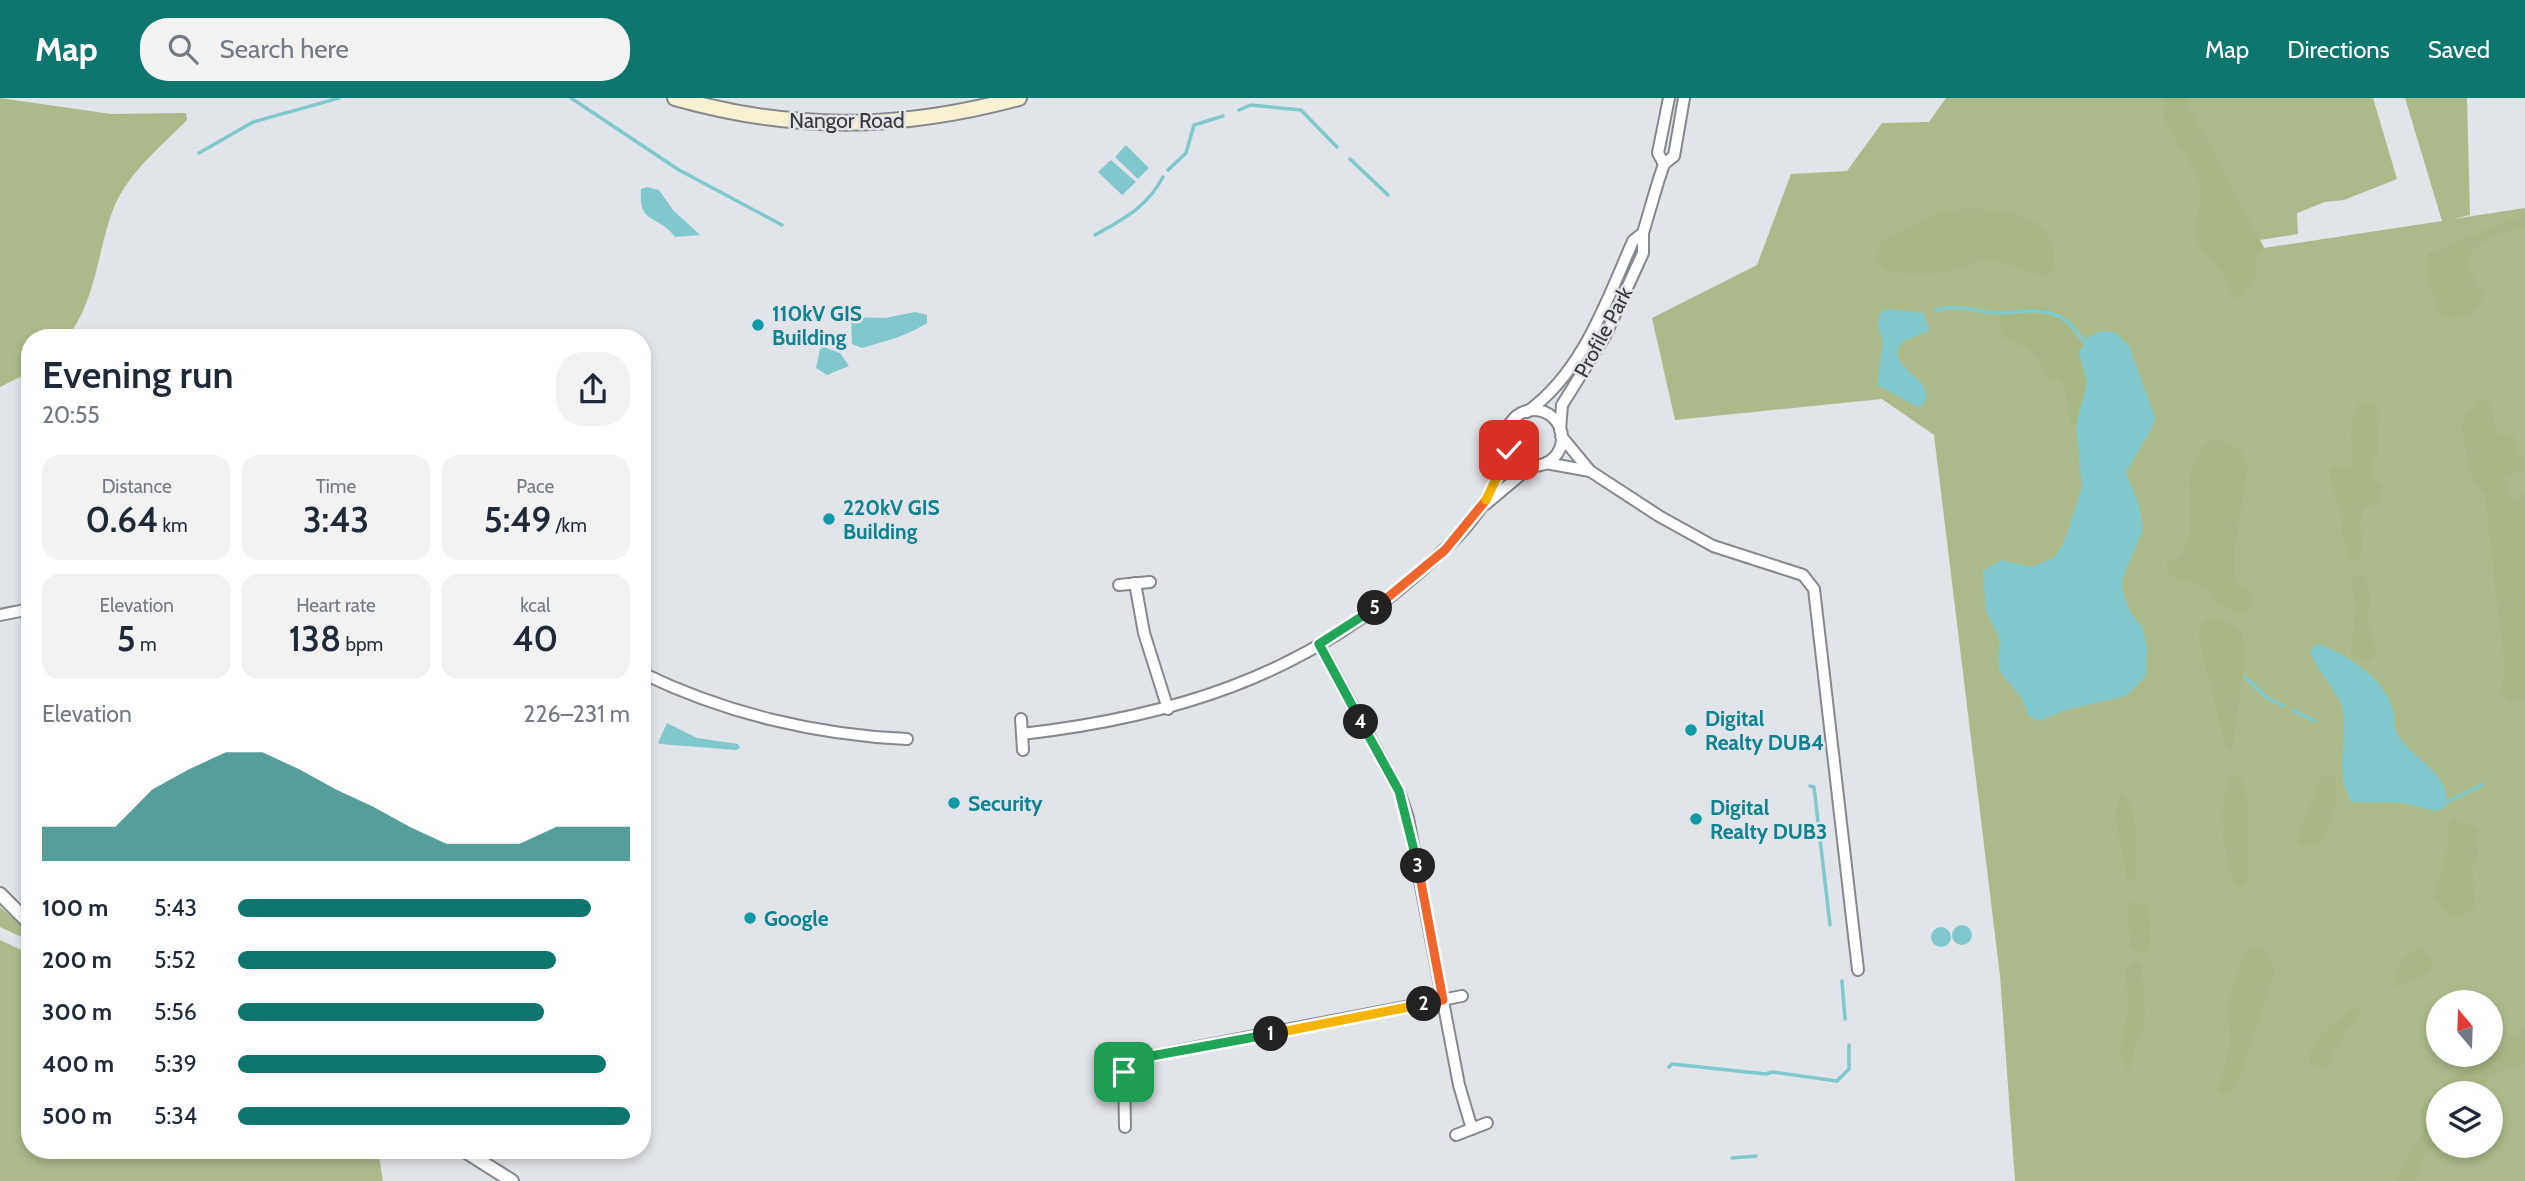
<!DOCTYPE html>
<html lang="en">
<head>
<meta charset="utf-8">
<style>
	:root { --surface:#fff; --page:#f2f2f3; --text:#1f2937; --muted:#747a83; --accent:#0f766e }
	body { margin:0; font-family:Cabin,sans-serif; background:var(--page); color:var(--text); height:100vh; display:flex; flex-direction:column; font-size:26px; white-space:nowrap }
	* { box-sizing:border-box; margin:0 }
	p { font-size:23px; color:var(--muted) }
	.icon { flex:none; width:38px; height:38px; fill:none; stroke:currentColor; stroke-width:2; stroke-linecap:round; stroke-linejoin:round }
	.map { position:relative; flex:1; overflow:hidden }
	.sheet { position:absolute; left:21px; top:231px; width:630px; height:830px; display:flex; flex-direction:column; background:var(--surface); border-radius:28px; box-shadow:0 4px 10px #0003 }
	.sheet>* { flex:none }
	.needle { width:46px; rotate:341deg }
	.tools { position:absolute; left:2426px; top:892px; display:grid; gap:14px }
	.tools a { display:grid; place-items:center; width:77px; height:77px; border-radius:50%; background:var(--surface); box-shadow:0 4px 10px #0003; font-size:35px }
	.pin { position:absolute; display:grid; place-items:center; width:60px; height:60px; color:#fff; margin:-30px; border-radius:14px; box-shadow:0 4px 10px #0006 }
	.km { position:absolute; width:35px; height:35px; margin:-18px; border-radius:50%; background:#222; color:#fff; font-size:19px; line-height:35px; text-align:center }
	.round { display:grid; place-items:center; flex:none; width:74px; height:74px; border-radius:28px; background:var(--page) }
	.overview { display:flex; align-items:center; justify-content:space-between; height:119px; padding:0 21px }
	h1 { font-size:38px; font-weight:600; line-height:52px }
	.metrics { display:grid; grid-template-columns:repeat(3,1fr); gap:10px; height:119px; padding:7px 21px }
	.metrics div { display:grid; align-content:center; border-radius:18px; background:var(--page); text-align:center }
	.metrics b { font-size:35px; font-weight:600 }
	.metrics small { font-size:19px; font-weight:400 }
	.metrics p { font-size:19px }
	.chart { height:196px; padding:14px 21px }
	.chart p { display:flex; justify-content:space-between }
	.chart svg { width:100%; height:126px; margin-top:7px; fill:var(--accent); opacity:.7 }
	ul { padding:0 21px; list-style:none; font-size:23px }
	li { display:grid; grid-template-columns:112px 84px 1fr; align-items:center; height:52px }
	li i { height:18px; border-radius:9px; background:var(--accent) }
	header { display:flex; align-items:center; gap:42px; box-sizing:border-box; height:98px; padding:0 35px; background:var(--accent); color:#fff }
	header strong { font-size:33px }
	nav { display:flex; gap:38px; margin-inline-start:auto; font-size:24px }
	.search { width:490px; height:63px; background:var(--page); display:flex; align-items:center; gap:18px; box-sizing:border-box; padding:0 24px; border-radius:28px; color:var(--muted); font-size:26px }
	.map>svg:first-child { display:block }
	.green { fill:#acba8b; fill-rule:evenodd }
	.forest { fill:#a7b683 }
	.water { fill:#81c8cc }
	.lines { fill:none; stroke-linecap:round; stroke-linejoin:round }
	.stream { stroke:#81c8cc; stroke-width:3.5 }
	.minor-casing { stroke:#85888c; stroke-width:14 }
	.tertiary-casing { stroke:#85888c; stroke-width:16 }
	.secondary-casing { stroke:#85888c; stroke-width:18 }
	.minor { stroke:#fff; stroke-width:10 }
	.tertiary { stroke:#fff; stroke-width:12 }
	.secondary { stroke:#f8f0d2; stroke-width:14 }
	.split-1-casing { stroke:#fff; stroke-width:14 }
	.split-2-casing { stroke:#fff; stroke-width:14 }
	.split-3-casing { stroke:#fff; stroke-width:14 }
	.split-4-casing { stroke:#fff; stroke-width:14 }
	.split-5-casing { stroke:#fff; stroke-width:14 }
	.split-6-casing { stroke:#fff; stroke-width:14 }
	.split-7-casing { stroke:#fff; stroke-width:14 }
	.split-1 { stroke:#22a559; stroke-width:9 }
	.split-2 { stroke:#f5b400; stroke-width:9 }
	.split-3 { stroke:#f0652b; stroke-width:9 }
	.split-4 { stroke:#22a559; stroke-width:9 }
	.split-5 { stroke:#22a559; stroke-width:9 }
	.split-6 { stroke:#f0652b; stroke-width:9 }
	.split-7 { stroke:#f5b400; stroke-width:9 }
	.culture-dot { fill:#0f9aa8; stroke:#e1e4e8; stroke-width:2.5 }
	.labels { text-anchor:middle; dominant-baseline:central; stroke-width:5; stroke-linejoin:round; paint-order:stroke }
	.street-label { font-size:21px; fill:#38393b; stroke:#e1e4e8 }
	.culture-label { font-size:21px; font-weight:bold; fill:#0d838f; stroke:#e1e4e8; text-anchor:start }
</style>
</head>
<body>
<header>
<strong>Map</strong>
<div class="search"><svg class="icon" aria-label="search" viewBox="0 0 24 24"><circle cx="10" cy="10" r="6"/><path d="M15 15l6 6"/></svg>Search here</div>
<nav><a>Map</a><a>Directions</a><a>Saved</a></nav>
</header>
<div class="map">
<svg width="2525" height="1083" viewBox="0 0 2525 1083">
	<rect width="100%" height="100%" fill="#e1e4e8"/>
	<g class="green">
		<path d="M 0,0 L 111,16 L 186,15 L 187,22 C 161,48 129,74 114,109 C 97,152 97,201 67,240 L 30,240 L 30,274 L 0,289 Z"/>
		<path d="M 1946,0 L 2373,0 L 2397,81 L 2344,102 L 2325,104 L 2297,115 L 2298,136 L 2260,142 L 2264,150 L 2442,123 L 2405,0 L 2467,0 L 2470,117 L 2453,121 L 2525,110 L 2525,1083 L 2015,1083 L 2000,878 L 1934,337 L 1882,301 L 1675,322 L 1652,220 L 1757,167 L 1791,76 L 1847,73 L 1882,25 L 1929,24 ZM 2438,905 L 2490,905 L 2490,957 L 2438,957 ZM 2438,996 L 2490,996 L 2490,1048 L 2438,1048 Z"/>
		<polygon points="0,809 30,835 30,843 0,829"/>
		<polygon points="0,842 30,856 30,1052 378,1052 383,1083 0,1083"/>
	</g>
	<g class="forest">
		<path d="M 2163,0 L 2185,0 L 2264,150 L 2254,164 L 2257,176 L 2241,202 L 2232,198 C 2229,190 2225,181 2221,173 C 2213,160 2200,158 2196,139 C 2193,119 2206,99 2198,79 C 2187,53 2159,31 2163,0 Z"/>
		<path d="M 1965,110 C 1998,113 2039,110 2051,146 C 2055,157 2057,166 2050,177 C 2028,177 2013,165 1991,164 C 1971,163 1962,171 1944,174 C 1922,178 1904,176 1883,172 L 1876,159 L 1882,143 L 1938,114 Z"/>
		<path d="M 2525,116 L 2525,130 C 2511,129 2465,146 2468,166 C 2470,175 2480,186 2484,195 L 2478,211 C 2466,218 2453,225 2440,218 L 2429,185 L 2427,156 Z"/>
		<path d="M 2038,207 L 2054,213 L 2083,247 L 2079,255 L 2087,284 L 2076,327 L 2072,327 C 2065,311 2071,295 2059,281 L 2052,284 C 2045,274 2038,260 2028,252 C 2014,240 1994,247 2002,216 Z"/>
		<polygon points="2477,301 2489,304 2497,335 2514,337 2523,372 2504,378 2512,402 2525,396 2525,600 2512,603 2500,595 2505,573 2485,398 2469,374 2461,326"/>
		<path d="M 2360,302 L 2377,309 L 2378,356 L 2372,367 L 2373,377 L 2383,389 L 2378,405 L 2364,411 C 2356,428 2367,445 2358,462 L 2351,464 L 2341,434 L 2343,421 L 2329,375 L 2334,368 L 2352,369 C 2354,343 2346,329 2360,302 Z"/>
		<path d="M 2212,342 L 2225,343 L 2241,353 L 2248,369 L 2234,454 L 2236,487 L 2245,487 L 2252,494 L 2252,508 L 2243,518 L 2218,506 L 2208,490 L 2169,478 L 2167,466 C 2218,439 2163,378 2212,342 Z"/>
		<polygon points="2360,477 2365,480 2370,498 2368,526 2376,556 2369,562 2351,560 2356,506 2352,485 2354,478"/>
		<path d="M 2211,520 L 2227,523 L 2243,535 L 2244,565 L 2232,652 L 2225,646 L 2201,551 C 2199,539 2197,525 2211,520 Z"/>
		<polygon points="2327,676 2335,679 2336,709 2320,746 2302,750 2297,743 2320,680"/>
		<path d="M 2231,678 L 2241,680 L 2247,698 L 2247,784 L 2239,790 C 2223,777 2216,693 2231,678 Z"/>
		<path d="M 2121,696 C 2142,712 2134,755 2136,781 L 2128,785 L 2115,719 Z"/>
		<polygon points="2452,721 2476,730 2478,759 2472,770 2475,809 2459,819 2449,819 2434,797 2447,755 2447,736"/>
		<path d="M 2132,803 L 2148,808 C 2149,824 2154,845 2143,857 L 2130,848 L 2128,808 Z"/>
		<path d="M 2420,850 L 2434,867 L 2419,881 L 2399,889 L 2394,886 C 2399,869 2402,857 2420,850 Z"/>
		<polygon points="2266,851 2275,874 2239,982 2230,996 2223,997 2219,993 2231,943 2227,907 2246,852"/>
		<polygon points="2133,863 2142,867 2145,926 2135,950 2132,966 2127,972 2120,952 2129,909 2125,873"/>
		<path d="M 2362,908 C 2357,929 2353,923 2343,938 C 2336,948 2334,959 2326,969 L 2309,967 C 2306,942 2336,924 2354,910 Z"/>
		<path d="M 2525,930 L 2525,965 L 2489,979 L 2477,996 L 2438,996 L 2438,1046 L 2424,1058 L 2415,1083 L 2396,1083 L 2400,1071 L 2424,1033 C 2423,1028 2421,1022 2421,1017 C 2422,994 2483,958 2501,953 L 2507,941 Z"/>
	</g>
	<g class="water">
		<polygon points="1126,47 1149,70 1138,81 1115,59"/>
		<polygon points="1111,62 1136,84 1122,97 1098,74"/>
		<path d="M 647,89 L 659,92 L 673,112 L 700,137 L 675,139 C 659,116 638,128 641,91 Z"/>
		<path d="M 1887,211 L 1924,215 L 1929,233 L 1904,243 L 1897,252 C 1898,274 1926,278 1927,300 L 1920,310 L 1877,287 L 1883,245 L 1878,226 L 1881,213 Z"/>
		<path d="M 915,214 L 927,217 L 927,225 C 905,239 885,243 862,250 L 852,246 L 851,219 L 885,220 Z"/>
		<polygon points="2102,233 2115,234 2129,248 2155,319 2153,328 2126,375 2138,404 2143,431 2122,482 2122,491 2130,514 2143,530 2147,549 2146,578 2126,598 2066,612 2039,623 2029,618 2021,599 2000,574 1998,564 2000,542 1986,514 1983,473 2001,462 2032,469 2053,460 2063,447 2082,389 2076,327 2087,284 2079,255 2086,240"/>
		<polygon points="824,249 840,255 849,268 827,277 816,270 820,251"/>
		<path d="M 2318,546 C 2346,555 2384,580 2393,611 C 2395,620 2393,629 2398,637 C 2412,661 2455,678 2445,710 L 2435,713 L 2402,705 L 2352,704 C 2334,679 2348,642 2343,613 C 2338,591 2314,571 2310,552 Z"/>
		<polygon points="667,625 697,640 738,646 740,650 736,652 661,646 658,645"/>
		<circle cx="1962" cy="837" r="10"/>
		<circle cx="1941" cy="839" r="10"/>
	</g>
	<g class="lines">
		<g class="stream">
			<polyline points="571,0 679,72 782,127"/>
			<polyline points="1239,12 1251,7 1301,12 1337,49"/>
			<polyline points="199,55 253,24 339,0"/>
			<polyline points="1350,61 1388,97"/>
			<polyline points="1168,72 1186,55 1194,27 1223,18"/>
			<path d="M 1095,137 C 1124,121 1147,109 1163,79"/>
			<path d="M 1935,213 C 1955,204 1978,215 1999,215 C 2018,215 2034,210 2053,216 C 2067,220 2076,233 2085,244"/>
			<polyline points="2245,579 2267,600 2284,608"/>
			<polyline points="2292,612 2315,623"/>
			<polyline points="1810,688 1814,689 1830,827"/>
			<polyline points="2447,704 2482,687"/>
			<polyline points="1842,883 1845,921"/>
			<polyline points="1669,969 1672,966 1766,976 1772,974 1837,983 1849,971 1849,947"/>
			<polyline points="1732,1060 1756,1058"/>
		</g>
		<g class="minor-casing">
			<g id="minor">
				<polyline points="1664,66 1658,55 1669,0"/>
				<circle cx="1534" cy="340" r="28"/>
				<path d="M 1527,314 C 1583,274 1606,204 1633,143 L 1643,135"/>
				<polyline points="1560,332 1562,307 1605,238 1643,155 1643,135 1658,84 1664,66 1674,58 1684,0"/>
				<polyline points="1561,338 1590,373 1659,418 1713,448 1803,477 1814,491 1858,872"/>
				<polyline points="1546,365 1590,373"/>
				<polyline points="1486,406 1531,368"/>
				<polyline points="1135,485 1144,535 1168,611"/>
				<polyline points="1119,487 1150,484"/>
				<polyline points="0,517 30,511"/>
				<polyline points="1319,546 1399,693 1408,720 1459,987 1472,1031"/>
				<path d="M 642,575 C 724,615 816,637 907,641"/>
				<polyline points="1021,621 1023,652"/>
				<path d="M 1022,636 C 1171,619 1300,579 1414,479 C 1444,453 1473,427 1492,392 C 1500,378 1501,362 1507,347"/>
				<polyline points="1125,1029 1124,974 1135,961 1462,898"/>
				<polyline points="1456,1037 1487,1025"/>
			</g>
		</g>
		<g class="tertiary-casing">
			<g id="tertiary">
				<polyline points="0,796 30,826"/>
				<polyline points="463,1052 512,1083"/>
			</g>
		</g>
		<g class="secondary-casing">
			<path id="secondary" d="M 675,0 C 795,34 900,32 1019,0"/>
		</g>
		<use href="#minor" class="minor"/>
		<use href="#tertiary" class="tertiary"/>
		<use href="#secondary" class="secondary"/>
	</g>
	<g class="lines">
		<g class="split-1-casing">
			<polyline id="split-1" points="1124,974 1135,961 1271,936"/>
		</g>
		<g class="split-2-casing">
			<polyline id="split-2" points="1271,936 1424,906"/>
		</g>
		<g class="split-3-casing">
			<polyline id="split-3" points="1418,768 1443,902 1424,906"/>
		</g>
		<g class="split-4-casing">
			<polyline id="split-4" points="1361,624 1399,693 1418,768"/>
		</g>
		<g class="split-5-casing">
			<polyline id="split-5" points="1361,624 1319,546 1375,510"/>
		</g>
		<g class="split-6-casing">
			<polyline id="split-6" points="1375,510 1445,452 1486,402"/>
		</g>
		<g class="split-7-casing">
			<polyline id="split-7" points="1486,402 1499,375 1507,347 1509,352"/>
		</g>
		<use href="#split-1" class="split-1"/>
		<use href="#split-2" class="split-2"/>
		<use href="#split-3" class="split-3"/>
		<use href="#split-4" class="split-4"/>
		<use href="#split-5" class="split-5"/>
		<use href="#split-6" class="split-6"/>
		<use href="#split-7" class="split-7"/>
	</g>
	<g class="culture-dot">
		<circle cx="758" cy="227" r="7"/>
		<circle cx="829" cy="421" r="7"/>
		<circle cx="1691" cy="632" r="7"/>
		<circle cx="954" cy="705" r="7"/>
		<circle cx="1696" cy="721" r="7"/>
		<circle cx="750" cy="820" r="7"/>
	</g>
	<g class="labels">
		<g class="street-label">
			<text x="847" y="22">Nangor Road</text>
			<text transform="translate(1603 234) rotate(-62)">Profile Park</text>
		</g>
		<g class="culture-label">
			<text x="772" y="215">110kV GIS<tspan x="772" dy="24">Building</tspan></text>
			<text x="843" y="409">220kV GIS<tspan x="843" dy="24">Building</tspan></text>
			<text x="1705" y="620">Digital<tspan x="1705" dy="24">Realty DUB4</tspan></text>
			<text x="968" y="705">Security</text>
			<text x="1710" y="709">Digital<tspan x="1710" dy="24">Realty DUB3</tspan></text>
			<text x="764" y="820">Google</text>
		</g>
	</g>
</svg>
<div class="tools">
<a><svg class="needle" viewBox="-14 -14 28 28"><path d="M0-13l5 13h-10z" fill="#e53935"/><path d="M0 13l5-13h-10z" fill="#747a83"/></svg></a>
<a><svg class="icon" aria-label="layers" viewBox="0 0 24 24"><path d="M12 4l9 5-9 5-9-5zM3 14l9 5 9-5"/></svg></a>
</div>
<div class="pin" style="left:1124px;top:974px;background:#1e9e55"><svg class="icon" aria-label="arrive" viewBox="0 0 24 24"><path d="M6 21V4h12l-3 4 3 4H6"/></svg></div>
<div class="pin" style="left:1509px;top:352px;background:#d93025"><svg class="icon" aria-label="check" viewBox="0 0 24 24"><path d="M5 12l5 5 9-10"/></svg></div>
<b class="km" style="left:1271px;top:936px">1</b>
<b class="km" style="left:1424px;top:906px">2</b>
<b class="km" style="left:1418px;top:768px">3</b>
<b class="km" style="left:1361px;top:624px">4</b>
<b class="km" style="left:1375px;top:510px">5</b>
<section class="sheet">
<div class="overview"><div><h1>Evening run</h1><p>20:55</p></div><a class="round"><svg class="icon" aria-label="share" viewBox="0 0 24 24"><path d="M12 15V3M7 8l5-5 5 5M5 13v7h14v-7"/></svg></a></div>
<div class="metrics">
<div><p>Distance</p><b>0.64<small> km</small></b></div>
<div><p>Time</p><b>3:43</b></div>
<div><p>Pace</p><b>5:49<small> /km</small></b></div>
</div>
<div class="metrics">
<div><p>Elevation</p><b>5<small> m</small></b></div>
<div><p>Heart rate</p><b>138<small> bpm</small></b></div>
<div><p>kcal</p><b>40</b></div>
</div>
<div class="chart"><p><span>Elevation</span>226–231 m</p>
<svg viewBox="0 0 160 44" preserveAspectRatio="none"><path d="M0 44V32L10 32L20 32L30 19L40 12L50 6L60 6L70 12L80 19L90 25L100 32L110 38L120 38L130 38L140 32L150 32L160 32V44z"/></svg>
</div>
<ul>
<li><b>100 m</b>5:43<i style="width:90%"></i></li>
<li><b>200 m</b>5:52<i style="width:81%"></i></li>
<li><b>300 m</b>5:56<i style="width:78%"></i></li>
<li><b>400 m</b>5:39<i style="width:94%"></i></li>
<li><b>500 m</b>5:34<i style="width:100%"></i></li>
</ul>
</section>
</div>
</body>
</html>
